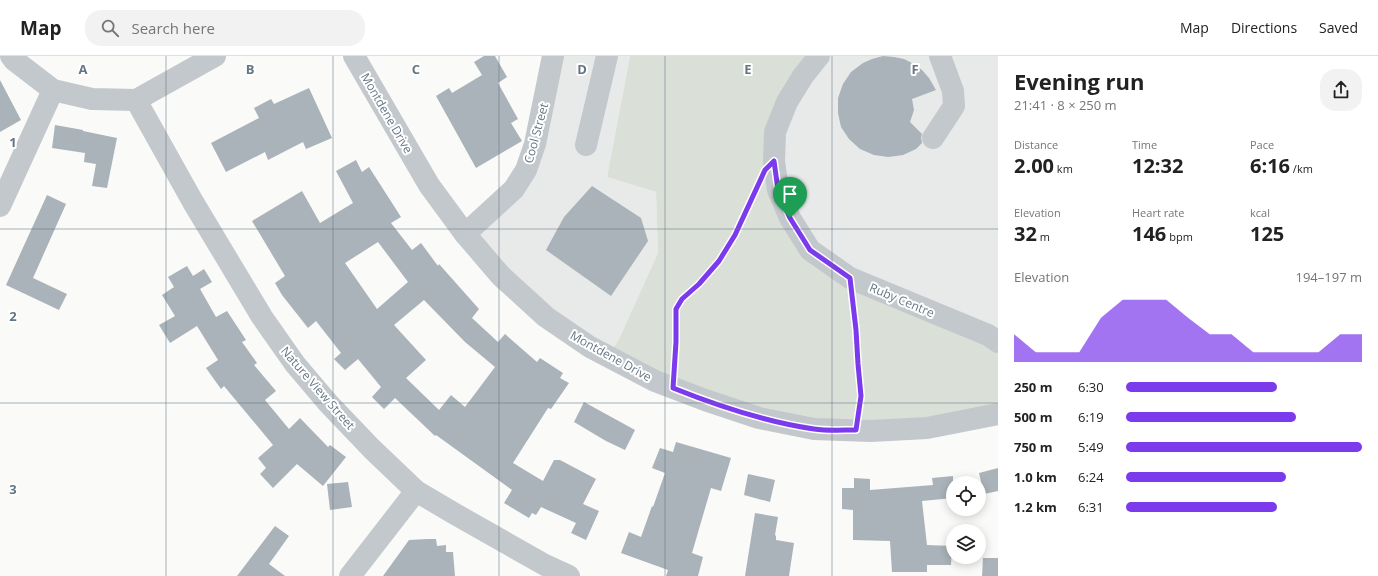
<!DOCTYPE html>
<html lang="en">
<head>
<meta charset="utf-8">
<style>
	:root { --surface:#fff; --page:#f2f2f2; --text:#222; --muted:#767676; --line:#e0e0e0; --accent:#7c3aed }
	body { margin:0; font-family:"Open Sans",sans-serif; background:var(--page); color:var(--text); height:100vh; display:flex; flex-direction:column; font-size:15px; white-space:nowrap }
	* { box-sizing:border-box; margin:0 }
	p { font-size:13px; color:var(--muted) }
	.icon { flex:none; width:22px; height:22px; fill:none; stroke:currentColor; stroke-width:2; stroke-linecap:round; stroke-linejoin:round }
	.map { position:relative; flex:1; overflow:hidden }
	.details { display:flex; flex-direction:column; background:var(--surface); width:380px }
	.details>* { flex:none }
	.fabs { position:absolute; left:946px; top:420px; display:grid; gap:8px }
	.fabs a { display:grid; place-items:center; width:40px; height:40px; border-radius:50%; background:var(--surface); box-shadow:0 2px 10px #0003; font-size:20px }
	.pin { position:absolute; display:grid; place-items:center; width:34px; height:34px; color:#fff; margin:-41px -17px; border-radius:50% 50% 50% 0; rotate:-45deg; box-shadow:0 0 4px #0007 }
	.pin .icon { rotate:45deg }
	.round { display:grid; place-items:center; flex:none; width:42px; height:42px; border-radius:16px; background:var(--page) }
	.headline { display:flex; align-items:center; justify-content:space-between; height:68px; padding:0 16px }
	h1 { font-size:22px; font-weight:700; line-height:30px }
	.figures { display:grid; grid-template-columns:repeat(3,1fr); gap:6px; height:68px; padding:4px 16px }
	.figures div { display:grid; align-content:center }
	.figures b { font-size:20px; font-weight:700 }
	.figures small { font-size:11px; font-weight:400 }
	.figures p { font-size:11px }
	.chart { height:112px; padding:8px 16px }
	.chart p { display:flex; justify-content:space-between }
	.chart svg { width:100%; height:72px; margin-top:4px; fill:var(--accent); opacity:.7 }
	ul { padding:0 16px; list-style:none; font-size:13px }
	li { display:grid; grid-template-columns:64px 48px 1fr; align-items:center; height:30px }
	li i { height:10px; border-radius:5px; background:var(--accent) }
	header { display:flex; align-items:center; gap:24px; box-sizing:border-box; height:56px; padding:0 20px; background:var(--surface); border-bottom:1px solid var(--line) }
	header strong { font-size:19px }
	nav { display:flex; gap:22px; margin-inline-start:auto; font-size:14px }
	.search { width:280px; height:36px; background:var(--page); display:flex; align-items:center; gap:10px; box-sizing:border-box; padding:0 14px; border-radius:16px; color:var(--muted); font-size:15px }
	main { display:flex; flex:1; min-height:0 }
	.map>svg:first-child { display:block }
	.built { fill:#e8e9e9 }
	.green { fill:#dadfd7 }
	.building { fill:#aab3b9; fill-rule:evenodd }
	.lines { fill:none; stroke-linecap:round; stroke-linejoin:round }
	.path { stroke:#bbbfc2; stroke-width:2.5; stroke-dasharray:2 2; stroke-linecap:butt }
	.minor { stroke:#c3c8cc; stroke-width:22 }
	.route-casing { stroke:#fff; stroke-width:8 }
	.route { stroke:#7c3aed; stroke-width:5 }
	.grid { fill:none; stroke:#657683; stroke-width:1; stroke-opacity:0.55 }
	.labels { text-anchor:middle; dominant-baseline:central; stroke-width:4; stroke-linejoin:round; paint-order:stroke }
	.street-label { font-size:12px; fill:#657683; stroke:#fff }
	.grid-label { font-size:13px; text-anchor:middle; font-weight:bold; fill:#657683; stroke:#fff; stroke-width:4; stroke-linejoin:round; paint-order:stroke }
</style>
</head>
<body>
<header>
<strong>Map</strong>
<div class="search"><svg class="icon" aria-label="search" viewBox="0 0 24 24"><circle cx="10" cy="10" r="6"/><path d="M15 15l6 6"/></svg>Search here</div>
<nav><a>Map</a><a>Directions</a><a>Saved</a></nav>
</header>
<main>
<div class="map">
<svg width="998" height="520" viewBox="0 0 998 520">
	<rect width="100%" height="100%" fill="#fafaf8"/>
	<g class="built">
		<polygon points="555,0 630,0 607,121 656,136 658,197 619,283 608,300 466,178 514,134"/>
		<polygon points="821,0 998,0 998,285 832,210 779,134 788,47"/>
	</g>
	<polygon class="green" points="630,0 821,0 804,20 774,104 811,193 998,285 998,357 815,373 608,300 619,283 658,197 656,136 607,121"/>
	<g class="building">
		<polygon points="484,0 495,0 507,21 498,27 518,63 511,67 522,85 476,112 436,40 449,32 452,37 482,19 474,6"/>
		<polygon points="883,0 894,1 904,3 914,8 922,14 929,22 936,34 912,43 914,54 910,66 922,78 921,82 922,87 916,93 903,99 888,101 874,99 860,93 849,83 841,71 838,57 838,42 843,28 851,16 863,7 872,3"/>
		<polygon points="0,24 21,64 0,76"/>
		<polygon points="309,32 332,82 306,93 303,86 268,104 265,96 226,116 211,87 259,62 254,52 271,43 274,48"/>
		<polygon points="55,69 83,74 83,75 117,82 107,132 92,130 96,108 84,106 85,97 52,92"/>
		<path d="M 356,104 L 362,116 L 369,111 L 401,161 L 391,167 L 412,194 L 421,187 L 438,210 L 439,208 L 479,253 L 472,262 L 498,286 L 505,278 L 537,306 L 540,302 L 563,317 L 560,322 L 569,327 L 551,353 L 548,352 L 513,407 L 543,425 L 554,404 L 560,404 L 596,423 L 583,448 L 599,455 L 586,484 L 571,477 L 576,467 L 541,451 L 536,459 L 532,457 L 529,462 L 504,447 L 512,434 L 436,379 L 435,380 L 395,342 L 384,353 L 372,341 L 381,331 L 358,303 L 345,314 L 334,303 L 341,297 L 316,265 L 308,272 L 282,239 L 275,227 L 285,220 L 252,165 L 302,135 L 320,167 L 353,147 L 336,115 ZM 378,186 L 408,226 L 377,253 L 345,207 ZM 424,244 L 465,286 L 495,311 L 465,351 L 451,339 L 439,354 L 406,322 L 426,304 L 394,269 Z"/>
		<polygon points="592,130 641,162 648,185 611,240 546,194 564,161"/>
		<polygon points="47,139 66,148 33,222 67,238 59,254 6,229"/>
		<polygon points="187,210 193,220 204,213 212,226 200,233 216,261 227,255 246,284 242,286 257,307 254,309 276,335 265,344 289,373 300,362 328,391 330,389 346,401 323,430 297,408 273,432 260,418 266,412 258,402 273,389 224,330 221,333 206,312 218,304 197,270 170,287 159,269 175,260 162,239 174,231 168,221"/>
		<polygon points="584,346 635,374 625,394 606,385 574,366"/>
		<polygon points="676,386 731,402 721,435 711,432 699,473 692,497 703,501 698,520 666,520 668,514 621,497 629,476 641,481 652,450 653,451 665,417 652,412 660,392 673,396"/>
		<polygon points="998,412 998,435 984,438 979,417"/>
		<polygon points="748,418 775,424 770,446 744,439"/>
		<polygon points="953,420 953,427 972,425 972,427 953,427 953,442 922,445 927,489 952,490 951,509 927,509 927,516 892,516 890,485 853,484 853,454 842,453 842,432 854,432 854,422 870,423 870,434 933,429 932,422"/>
		<polygon points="348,426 352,451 330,454 327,428"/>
		<polygon points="755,457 778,461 775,479 776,480 776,484 794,487 789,520 745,520"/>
		<polygon points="275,470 289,480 269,508 285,520 237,520"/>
		<polygon points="427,483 436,483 437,490 446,489 446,496 453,496 455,520 383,520 409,484"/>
		<polygon points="983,502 998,502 998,520 982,520"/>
	</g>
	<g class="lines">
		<g class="path">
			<path d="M 853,246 C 856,267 856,287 858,308 C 859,324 862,339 860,355"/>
			<polyline points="674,311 676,286 676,253 682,243 699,228 719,205 735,179 756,136"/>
		</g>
		<g class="minor">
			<polyline points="11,0 14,4 53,34 92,43 136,44 215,0"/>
			<polyline points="354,0 429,129 465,178 501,220 546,261 590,291 655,325 705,344 759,362 814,373 871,375 927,372 998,358"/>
			<polyline points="819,0 803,20 787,46 775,76 774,105 778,134 790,162 810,194 850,222 988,279 998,286"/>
			<polyline points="136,44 193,146 262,261 295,308 328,347 372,393 416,435 455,458 545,509 569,520"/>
			<polyline points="933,82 954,50 953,35 940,0"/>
			<polyline points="586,89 607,0"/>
			<polyline points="0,150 53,34"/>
			<polyline points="465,178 514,133 526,114 535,88 553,0"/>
			<polyline points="350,520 416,435"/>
		</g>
	</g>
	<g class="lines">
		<g class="route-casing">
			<path id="route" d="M 774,105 L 778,134 L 790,162 L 810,194 L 850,222 L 856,274 L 858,308 L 861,340 L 856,374 C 842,374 827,375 814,373 C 765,366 718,350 673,332 L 676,286 L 676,253 L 682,243 L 699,228 L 719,205 L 735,179 L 765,114 Z"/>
		</g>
		<use href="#route" class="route"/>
	</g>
	<path class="grid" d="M 166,0 L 166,520M 333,0 L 333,520M 499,0 L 499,520M 665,0 L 665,520M 832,0 L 832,520M 0,173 L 998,173M 0,347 L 998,347"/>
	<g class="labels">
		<g class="street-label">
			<text transform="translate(387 57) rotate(60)">Montdene Drive</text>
			<text transform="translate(536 77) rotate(-75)">Cool Street</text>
			<text transform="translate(902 244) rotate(23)">Ruby Centre</text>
			<text transform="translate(611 300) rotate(29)">Montdene Drive</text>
			<text transform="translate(318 332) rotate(49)">Nature View Street</text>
		</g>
	</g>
	<g class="grid-label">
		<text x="83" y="18">A</text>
		<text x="250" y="18">B</text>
		<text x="416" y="18">C</text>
		<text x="582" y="18">D</text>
		<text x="748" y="18">E</text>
		<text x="915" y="18">F</text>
		<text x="13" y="91">1</text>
		<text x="13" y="265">2</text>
		<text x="13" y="438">3</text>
	</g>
</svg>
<div class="fabs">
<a><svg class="icon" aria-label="locate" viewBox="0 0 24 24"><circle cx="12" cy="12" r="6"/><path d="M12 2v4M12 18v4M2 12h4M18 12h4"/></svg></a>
<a><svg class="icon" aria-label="layers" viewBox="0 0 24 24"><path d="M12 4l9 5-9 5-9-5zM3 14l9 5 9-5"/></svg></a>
</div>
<div class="pin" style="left:790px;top:162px;background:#1e9e55"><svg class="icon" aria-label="arrive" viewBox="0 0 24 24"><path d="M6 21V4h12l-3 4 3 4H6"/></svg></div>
</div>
<section class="details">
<div class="headline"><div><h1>Evening run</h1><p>21:41 · 8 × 250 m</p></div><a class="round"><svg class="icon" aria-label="share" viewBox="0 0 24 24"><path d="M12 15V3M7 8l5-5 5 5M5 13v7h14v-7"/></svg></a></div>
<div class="figures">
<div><p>Distance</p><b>2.00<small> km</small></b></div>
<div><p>Time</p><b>12:32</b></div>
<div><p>Pace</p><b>6:16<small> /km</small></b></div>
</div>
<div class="figures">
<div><p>Elevation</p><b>32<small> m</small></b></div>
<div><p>Heart rate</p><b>146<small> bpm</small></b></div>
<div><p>kcal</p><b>125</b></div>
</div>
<div class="chart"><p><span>Elevation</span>194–197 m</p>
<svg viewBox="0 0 160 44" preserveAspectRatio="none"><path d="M0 44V27L10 38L20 38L30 38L40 17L50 6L60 6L70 6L80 17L90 27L100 27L110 38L120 38L130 38L140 38L150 27L160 27V44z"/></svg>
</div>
<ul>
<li><b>250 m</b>6:30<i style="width:64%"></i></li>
<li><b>500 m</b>6:19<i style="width:72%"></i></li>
<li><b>750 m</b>5:49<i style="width:100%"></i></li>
<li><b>1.0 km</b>6:24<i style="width:68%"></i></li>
<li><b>1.2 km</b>6:31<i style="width:64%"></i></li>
</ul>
</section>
</main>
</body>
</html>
